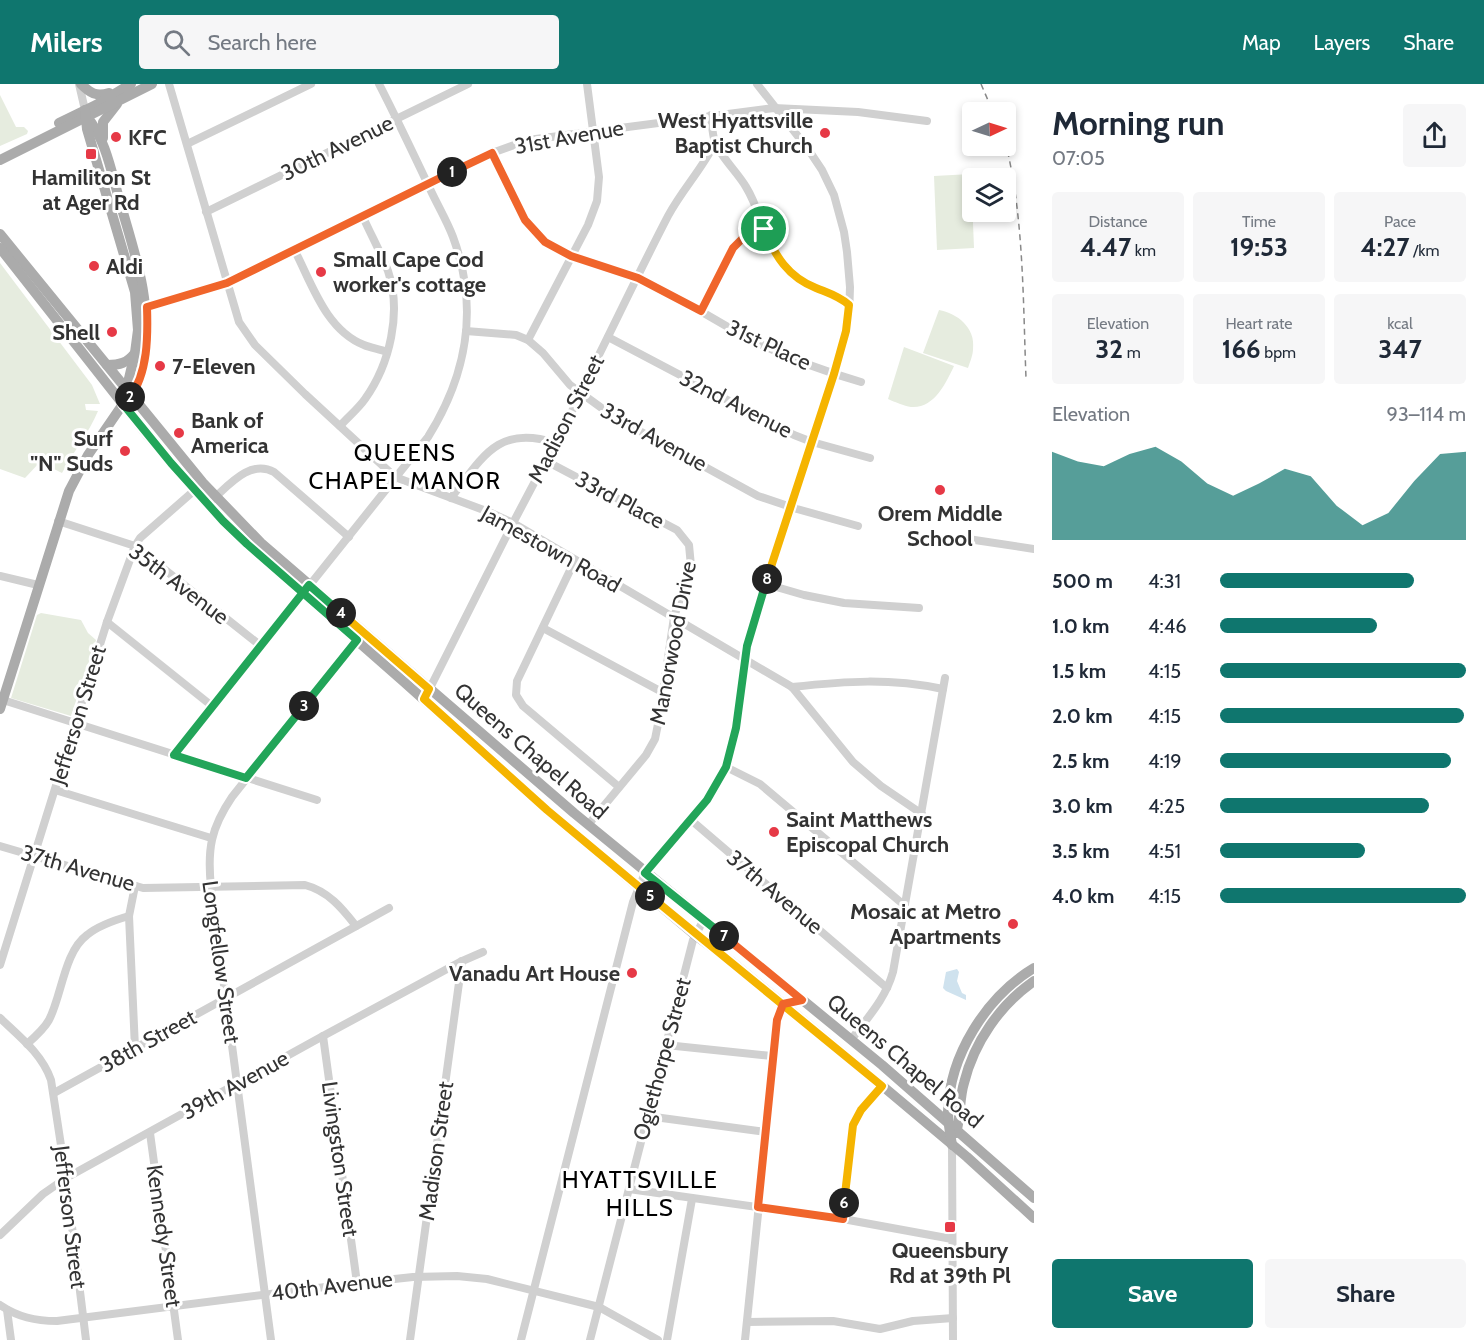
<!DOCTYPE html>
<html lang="en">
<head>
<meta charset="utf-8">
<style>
	:root { --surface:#fff; --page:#f6f6f7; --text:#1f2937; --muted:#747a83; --accent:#0f766e }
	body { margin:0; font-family:Cabin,sans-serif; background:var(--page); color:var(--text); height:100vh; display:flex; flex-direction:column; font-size:22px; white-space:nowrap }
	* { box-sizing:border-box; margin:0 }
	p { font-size:20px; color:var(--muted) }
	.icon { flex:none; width:33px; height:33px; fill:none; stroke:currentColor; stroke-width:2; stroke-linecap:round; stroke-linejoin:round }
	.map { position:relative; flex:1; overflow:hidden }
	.sheet { display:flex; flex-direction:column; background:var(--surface); width:450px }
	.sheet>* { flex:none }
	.needle { width:39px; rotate:86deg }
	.buttons { position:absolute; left:962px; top:18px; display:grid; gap:12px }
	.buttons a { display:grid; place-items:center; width:54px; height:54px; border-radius:6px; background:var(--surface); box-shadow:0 3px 9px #0003; font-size:30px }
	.pin { position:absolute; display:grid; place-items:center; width:51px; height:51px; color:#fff; margin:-26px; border:3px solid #fff; border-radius:50%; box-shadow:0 2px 6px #0007 }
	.km { position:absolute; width:30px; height:30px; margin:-15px; border-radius:50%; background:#222; color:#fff; font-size:16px; line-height:30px; text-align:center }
	.round { display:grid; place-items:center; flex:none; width:63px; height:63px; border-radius:6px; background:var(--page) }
	.head { display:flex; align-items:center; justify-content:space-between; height:102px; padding:0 18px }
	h1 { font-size:33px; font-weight:800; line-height:45px }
	.figures { display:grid; grid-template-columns:repeat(3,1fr); gap:9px; height:102px; padding:6px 18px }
	.figures div { display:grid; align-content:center; border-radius:6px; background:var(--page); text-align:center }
	.figures b { font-size:26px; font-weight:800 }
	.figures small { font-size:16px; font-weight:400 }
	.figures p { font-size:16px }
	.chart { height:168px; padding:12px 18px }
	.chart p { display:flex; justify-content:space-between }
	.chart svg { width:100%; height:108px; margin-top:6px; fill:var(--accent); opacity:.7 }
	.button { display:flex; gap:12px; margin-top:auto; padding:12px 18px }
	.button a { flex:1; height:69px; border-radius:6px; background:var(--accent); color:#fff; font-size:24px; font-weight:800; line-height:69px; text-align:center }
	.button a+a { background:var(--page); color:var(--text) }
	ul { padding:0 18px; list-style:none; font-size:20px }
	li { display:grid; grid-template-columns:96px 72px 1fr; align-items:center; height:45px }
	li i { height:15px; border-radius:8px; background:var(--accent) }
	header { display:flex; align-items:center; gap:36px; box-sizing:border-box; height:84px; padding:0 30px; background:var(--accent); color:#fff }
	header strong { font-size:28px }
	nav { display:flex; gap:33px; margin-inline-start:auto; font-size:21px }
	.search { width:420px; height:54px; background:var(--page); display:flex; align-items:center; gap:15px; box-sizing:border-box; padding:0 21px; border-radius:6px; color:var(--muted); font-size:22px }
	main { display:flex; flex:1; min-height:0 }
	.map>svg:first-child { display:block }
	.green { fill:#e6ecdf }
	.water { fill:#cfe2ee }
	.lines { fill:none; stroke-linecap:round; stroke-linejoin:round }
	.minor { stroke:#d0d0d0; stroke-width:8 }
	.major { stroke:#ababab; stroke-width:10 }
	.rail { stroke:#888; stroke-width:1.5; stroke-dasharray:6 4.5; stroke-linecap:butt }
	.split-1-casing { stroke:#fff; stroke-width:12 }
	.split-2-casing { stroke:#fff; stroke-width:12 }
	.split-3-casing { stroke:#fff; stroke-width:12 }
	.split-4-casing { stroke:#fff; stroke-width:12 }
	.split-5-casing { stroke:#fff; stroke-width:12 }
	.split-6-casing { stroke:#fff; stroke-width:12 }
	.split-7-casing { stroke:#fff; stroke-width:12 }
	.split-8-casing { stroke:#fff; stroke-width:12 }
	.split-9-casing { stroke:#fff; stroke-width:12 }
	.split-1 { stroke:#f0652b; stroke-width:8 }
	.split-2 { stroke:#f0652b; stroke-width:8 }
	.split-3 { stroke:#22a559; stroke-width:8 }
	.split-4 { stroke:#22a559; stroke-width:8 }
	.split-5 { stroke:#f5b400; stroke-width:8 }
	.split-6 { stroke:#f5b400; stroke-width:8 }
	.split-7 { stroke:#f0652b; stroke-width:8 }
	.split-8 { stroke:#22a559; stroke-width:8 }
	.split-9 { stroke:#f5b400; stroke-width:8 }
	.poi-dot { fill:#e63946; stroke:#fff; stroke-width:2 }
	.labels { text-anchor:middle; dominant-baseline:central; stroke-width:6; stroke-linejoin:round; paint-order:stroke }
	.poi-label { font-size:22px; font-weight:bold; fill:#333; stroke:#fff; text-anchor:start }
	.street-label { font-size:22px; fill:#333; stroke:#fff }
	.neighbourhood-label { font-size:24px; letter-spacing:1.5px; fill:#000; stroke:#fff }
</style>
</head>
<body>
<header>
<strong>Milers</strong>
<div class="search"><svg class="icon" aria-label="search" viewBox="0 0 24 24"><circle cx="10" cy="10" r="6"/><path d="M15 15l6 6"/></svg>Search here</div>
<nav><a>Map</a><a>Layers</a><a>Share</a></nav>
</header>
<main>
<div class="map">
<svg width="1034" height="1256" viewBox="0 0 1034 1256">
	<rect width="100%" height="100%" fill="#fff"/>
	<g class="green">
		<polygon points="0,11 16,43 24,43 28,47 27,50 0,62"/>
		<polygon points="971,90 974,164 937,166 934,92"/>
		<path d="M 0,179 L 92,301 L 100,320 L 85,320 L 86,326 L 98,327 C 89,349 73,368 62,389 L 40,378 L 25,394 L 0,385 Z"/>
		<path d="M 939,226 C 957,229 976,244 973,265 C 973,271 970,278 968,284 L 923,269 Z"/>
		<path d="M 904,263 L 954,282 C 946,299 934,325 911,323 C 904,322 895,318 888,315 Z"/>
		<polygon points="41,529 81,536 88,549 96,556 71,632 11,614 37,531"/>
	</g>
	<polygon class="water" points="957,885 959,888 957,897 962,909 966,911 966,916 946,907 943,904 946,888"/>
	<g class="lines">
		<g class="minor">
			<polyline points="79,0 85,26"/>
			<polyline points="169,0 239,238 255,261 305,310 395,393 489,428 513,439 792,603 853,678 881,702 922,730"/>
			<path d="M 711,31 C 712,39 712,50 715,58 C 719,71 739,90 746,103 C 763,130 765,167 790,188 C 807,204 832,206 849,221"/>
			<polyline points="187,60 311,0"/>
			<path d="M 492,69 C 505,96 516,130 538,152 C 565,177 605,181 638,195 C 674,210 708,232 742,251 C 780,271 820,286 861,298"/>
			<polyline points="206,128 468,0"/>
			<path d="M 295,167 C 312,200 326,246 364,261 C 371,264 379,265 387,268"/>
			<polyline points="140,224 227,199 492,69 528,56 774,24 858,28 927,37"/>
			<polyline points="701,227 733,164 742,155 764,145"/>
			<polyline points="466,247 516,251 528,256 543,269 570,301 614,333 758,412 797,425 858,442"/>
			<polyline points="608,253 794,351 812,358 870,374"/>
			<polyline points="528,256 588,141 597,117 599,93 587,0"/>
			<path d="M 340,342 C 348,333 358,325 365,315 C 390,280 402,228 388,187 C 381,169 371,151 363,133"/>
			<polyline points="546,377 677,446 689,461 691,482 674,533 659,635 655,655 646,671 588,741"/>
			<path d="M 451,414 C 482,374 498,340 555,359"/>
			<path d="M 212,416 C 229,401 250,375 274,388 L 349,453"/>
			<polyline points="58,437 135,462 261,562"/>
			<polyline points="968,455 1034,465"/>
			<polyline points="575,476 517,597 516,611 523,622 619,703"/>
			<polyline points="0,492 38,501"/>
			<polyline points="766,500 804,511 844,519 919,524"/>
			<polyline points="107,538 212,622"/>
			<polyline points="543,544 662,608"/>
			<path d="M 792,603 C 847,597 889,594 943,605"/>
			<path d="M 428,608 L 513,439 L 581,310 L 590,289 C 616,237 641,184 668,132 C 682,106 702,85 715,59"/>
			<polyline points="3,616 317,716"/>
			<path d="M 174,671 L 428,353 C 467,291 479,223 453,153 C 447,137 438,122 431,107 C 414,71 397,35 379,0"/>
			<polyline points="726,683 760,700 904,821"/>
			<polyline points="55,706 211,754"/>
			<polyline points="691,736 887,904"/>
			<path d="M 0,762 L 143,804 L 305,801 C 328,807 342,824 356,842"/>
			<polyline points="0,881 107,538 135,462 140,454 196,405"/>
			<path d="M 0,934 C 20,953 42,970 51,996 L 66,1094 L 86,1256"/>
			<polyline points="323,952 357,1199"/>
			<path d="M 851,956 C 867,934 885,916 893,888 L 945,594"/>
			<path d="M 27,960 C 35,953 44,945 49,936 C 62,911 64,868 87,851 C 99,841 115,836 129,832"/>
			<polyline points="666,961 772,972"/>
			<polyline points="135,964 129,832 135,802"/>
			<polyline points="54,1009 389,824"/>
			<polyline points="647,1032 766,1048"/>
			<polyline points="150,1049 178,1256"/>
			<polyline points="952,1061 953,1256"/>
			<polyline points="629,1105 843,1135 952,1155"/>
			<polyline points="843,1135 853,1041 861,1026 882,1002"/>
			<polyline points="0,1151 43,1110 66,1094 323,952 460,878 483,868"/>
			<path d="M 0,1221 C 18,1233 35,1237 57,1237 L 357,1199 L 413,1193 L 457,1192 L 487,1195 L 599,1223 L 658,1256"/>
			<polyline points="7,1226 11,1256"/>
			<polyline points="747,1238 833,1237 880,1245 913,1237 953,1234"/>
			<path d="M 271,1256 L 211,803 C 207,765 211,744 232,713 L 360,552"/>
			<polyline points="410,1256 462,877"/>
			<polyline points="521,1256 633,818 645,789 699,727 714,707 726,683 736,644 749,552 820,334 843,260 849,233 850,203 847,168 844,148 834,111 822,86 808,65 757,0"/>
			<polyline points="590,1256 693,856 704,835"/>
			<polyline points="667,1256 692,1115"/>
			<polyline points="745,1256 778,936 783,920 802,916"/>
		</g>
		<g class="major">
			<path d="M 81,0 C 90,9 96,13 109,9"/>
			<path d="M 87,33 C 106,55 112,91 120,118 C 135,171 152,216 144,271 C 142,288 139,305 126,317"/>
			<polyline points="59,39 96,21 131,0"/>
			<polyline points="103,54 103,38 117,20"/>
			<polyline points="0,76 152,0"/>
			<polyline points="0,150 203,399 261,459 574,729 882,981 1034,1114"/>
			<polyline points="0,164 148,352 223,437 247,460 403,597 547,726 695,851 732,878 867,989 967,1073 1034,1134"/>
			<path d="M 107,281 C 120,281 127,279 135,269"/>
			<polyline points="0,625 69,407 88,371 123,320 135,269 138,246 135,208 87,45 85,26"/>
			<path d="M 956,1049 C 961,1033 959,1015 964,999 C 974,958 1000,921 1034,897"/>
			<path d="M 952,1061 C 950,1050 948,1039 948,1028 C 949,972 986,913 1034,884"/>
		</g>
		<g class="rail">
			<polyline points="981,0 993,28"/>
			<path d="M 1005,57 C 1024,130 1023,219 1026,294"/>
		</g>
	</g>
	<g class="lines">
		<g class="split-1-casing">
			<polyline id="split-1" points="452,88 492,69 525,136 545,158 571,172 638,194 701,227 733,164 742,155 764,145"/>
		</g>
		<g class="split-2-casing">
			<path id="split-2" d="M 130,313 C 148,289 148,252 147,223 L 227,199 L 452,88"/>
		</g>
		<g class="split-3-casing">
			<polyline id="split-3" points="130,313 123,320 171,379 223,437 247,460 357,556 304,622"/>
		</g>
		<g class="split-4-casing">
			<polyline id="split-4" points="304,622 246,694 174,671 309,501 341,529"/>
		</g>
		<g class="split-5-casing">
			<polyline id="split-5" points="341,529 429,605 424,615 547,726 650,812"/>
		</g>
		<g class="split-6-casing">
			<polyline id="split-6" points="650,812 882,1002 861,1026 853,1041 844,1119"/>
		</g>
		<g class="split-7-casing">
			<polyline id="split-7" points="724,852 802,916 783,920 777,936 758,1123 843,1135 844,1119"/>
		</g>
		<g class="split-8-casing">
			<polyline id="split-8" points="724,852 645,789 707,716 726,683 736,644 747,562 767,495"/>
		</g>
		<g class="split-9-casing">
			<path id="split-9" d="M 764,145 C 775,172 788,193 816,204 C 828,209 839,212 849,221 L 846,247 L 834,290 L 767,495"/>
		</g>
		<use href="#split-1" class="split-1"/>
		<use href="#split-2" class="split-2"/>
		<use href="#split-3" class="split-3"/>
		<use href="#split-4" class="split-4"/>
		<use href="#split-5" class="split-5"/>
		<use href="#split-6" class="split-6"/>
		<use href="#split-7" class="split-7"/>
		<use href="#split-8" class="split-8"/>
		<use href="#split-9" class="split-9"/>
	</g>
	<g class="poi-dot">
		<circle cx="825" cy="49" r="6"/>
		<circle cx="116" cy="53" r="6"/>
		<rect x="85" y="64" width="12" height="12" rx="3"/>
		<circle cx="94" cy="182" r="6"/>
		<circle cx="321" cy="188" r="6"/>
		<circle cx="112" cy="248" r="6"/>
		<circle cx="160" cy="282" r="6"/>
		<circle cx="179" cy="349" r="6"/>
		<circle cx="125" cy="367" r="6"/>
		<circle cx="940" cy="406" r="6"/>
		<circle cx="774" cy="748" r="6"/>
		<circle cx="1013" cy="840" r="6"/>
		<circle cx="632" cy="889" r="6"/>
		<rect x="944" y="1137" width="12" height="12" rx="3"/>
	</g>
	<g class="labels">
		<g class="poi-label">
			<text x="813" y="36" text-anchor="end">West Hyattsville<tspan x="813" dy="25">Baptist Church</tspan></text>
			<text x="128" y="53">KFC</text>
			<text x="91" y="93" text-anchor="middle">Hamiliton St<tspan x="91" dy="25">at Ager Rd</tspan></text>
			<text x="333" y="175">Small Cape Cod<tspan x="333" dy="25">worker's cottage</tspan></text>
			<text x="106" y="182">Aldi</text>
			<text x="100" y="248" text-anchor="end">Shell</text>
			<text x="172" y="282">7-Eleven</text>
			<text x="191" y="336">Bank of<tspan x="191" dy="25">America</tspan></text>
			<text x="113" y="354" text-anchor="end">Surf<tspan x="113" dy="25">"N" Suds</tspan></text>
			<text x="940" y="429" text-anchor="middle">Orem Middle<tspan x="940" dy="25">School</tspan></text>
			<text x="786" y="735">Saint Matthews<tspan x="786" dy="25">Episcopal Church</tspan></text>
			<text x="1001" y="827" text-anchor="end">Mosaic at Metro<tspan x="1001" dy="25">Apartments</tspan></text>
			<text x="620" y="889" text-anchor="end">Vanadu Art House</text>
			<text x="950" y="1166" text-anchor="middle">Queensbury<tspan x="950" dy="25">Rd at 39th Pl</tspan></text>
		</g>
		<g class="street-label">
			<text transform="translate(569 53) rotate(-10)">31st Avenue</text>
			<text transform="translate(337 64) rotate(-26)">30th Avenue</text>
			<text transform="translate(769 261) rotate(25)">31st Place</text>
			<text transform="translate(736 320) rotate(27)">32nd Avenue</text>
			<text transform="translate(566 335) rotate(-63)">Madison Street</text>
			<text transform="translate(654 353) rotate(29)">33rd Avenue</text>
			<text transform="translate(620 416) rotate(28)">33rd Place</text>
			<text transform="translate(551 465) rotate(29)">Jamestown Road</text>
			<text transform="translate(179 500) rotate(37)">35th Avenue</text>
			<text transform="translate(673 559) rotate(-79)">Manorwood Drive</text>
			<text transform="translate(78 631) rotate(-73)">Jefferson Street</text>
			<text transform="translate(531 667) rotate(41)">Queens Chapel Road</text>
			<text transform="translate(78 784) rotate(16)">37th Avenue</text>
			<text transform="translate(775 808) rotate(40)">37th Avenue</text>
			<text transform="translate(221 878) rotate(82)">Longfellow Street</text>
			<text transform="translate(148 957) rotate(-29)">38th Street</text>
			<text transform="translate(662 975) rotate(-75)">Oglethorpe Street</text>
			<text transform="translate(905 977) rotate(40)">Queens Chapel Road</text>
			<text transform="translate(235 1001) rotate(-29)">39th Avenue</text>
			<text transform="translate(436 1067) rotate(-82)">Madison Street</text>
			<text transform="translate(340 1075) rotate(82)">Livingston Street</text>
			<text transform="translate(70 1133) rotate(83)">Jefferson Street</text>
			<text transform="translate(164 1152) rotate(82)">Kennedy Street</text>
			<text transform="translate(332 1202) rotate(-7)">40th Avenue</text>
		</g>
		<g class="neighbourhood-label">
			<text x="405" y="368">QUEENS<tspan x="405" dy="28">CHAPEL MANOR</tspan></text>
			<text x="640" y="1095">HYATTSVILLE<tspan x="640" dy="28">HILLS</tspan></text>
		</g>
	</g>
</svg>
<div class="buttons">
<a><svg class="needle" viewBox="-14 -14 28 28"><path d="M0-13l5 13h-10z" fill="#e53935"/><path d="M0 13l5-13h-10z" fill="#747a83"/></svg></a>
<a><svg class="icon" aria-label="layers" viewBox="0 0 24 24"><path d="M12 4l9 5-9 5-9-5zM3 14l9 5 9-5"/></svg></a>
</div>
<div class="pin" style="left:764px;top:145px;background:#1e9e55"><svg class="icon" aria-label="arrive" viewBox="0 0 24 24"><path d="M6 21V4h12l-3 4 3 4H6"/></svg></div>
<b class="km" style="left:452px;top:88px">1</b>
<b class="km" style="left:130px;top:313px">2</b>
<b class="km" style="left:304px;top:622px">3</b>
<b class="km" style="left:341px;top:529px">4</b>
<b class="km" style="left:650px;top:812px">5</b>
<b class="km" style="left:844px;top:1119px">6</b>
<b class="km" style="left:724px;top:852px">7</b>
<b class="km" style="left:767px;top:495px">8</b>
</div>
<section class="sheet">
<div class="head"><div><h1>Morning run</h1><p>07:05</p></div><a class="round"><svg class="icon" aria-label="share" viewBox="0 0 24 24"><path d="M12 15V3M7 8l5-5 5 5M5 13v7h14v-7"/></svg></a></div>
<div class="figures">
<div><p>Distance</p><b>4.47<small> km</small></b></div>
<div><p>Time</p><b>19:53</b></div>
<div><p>Pace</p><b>4:27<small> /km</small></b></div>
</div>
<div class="figures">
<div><p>Elevation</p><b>32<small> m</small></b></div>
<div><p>Heart rate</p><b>166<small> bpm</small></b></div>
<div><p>kcal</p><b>347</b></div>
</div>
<div class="chart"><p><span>Elevation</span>93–114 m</p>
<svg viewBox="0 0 160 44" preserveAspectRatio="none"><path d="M0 44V8L10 12L20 14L30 9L40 6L50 12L60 21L70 26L80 21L90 15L100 18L110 30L120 38L130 33L140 20L150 9L160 8V44z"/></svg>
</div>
<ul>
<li><b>500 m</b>4:31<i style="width:79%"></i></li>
<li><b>1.0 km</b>4:46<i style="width:64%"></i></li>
<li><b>1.5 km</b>4:15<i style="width:100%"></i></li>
<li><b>2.0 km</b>4:15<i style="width:99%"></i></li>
<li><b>2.5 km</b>4:19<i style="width:94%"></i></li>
<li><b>3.0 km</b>4:25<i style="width:85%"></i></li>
<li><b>3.5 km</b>4:51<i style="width:59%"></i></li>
<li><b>4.0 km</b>4:15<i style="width:100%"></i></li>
</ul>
<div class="button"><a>Save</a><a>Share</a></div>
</section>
</main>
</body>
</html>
